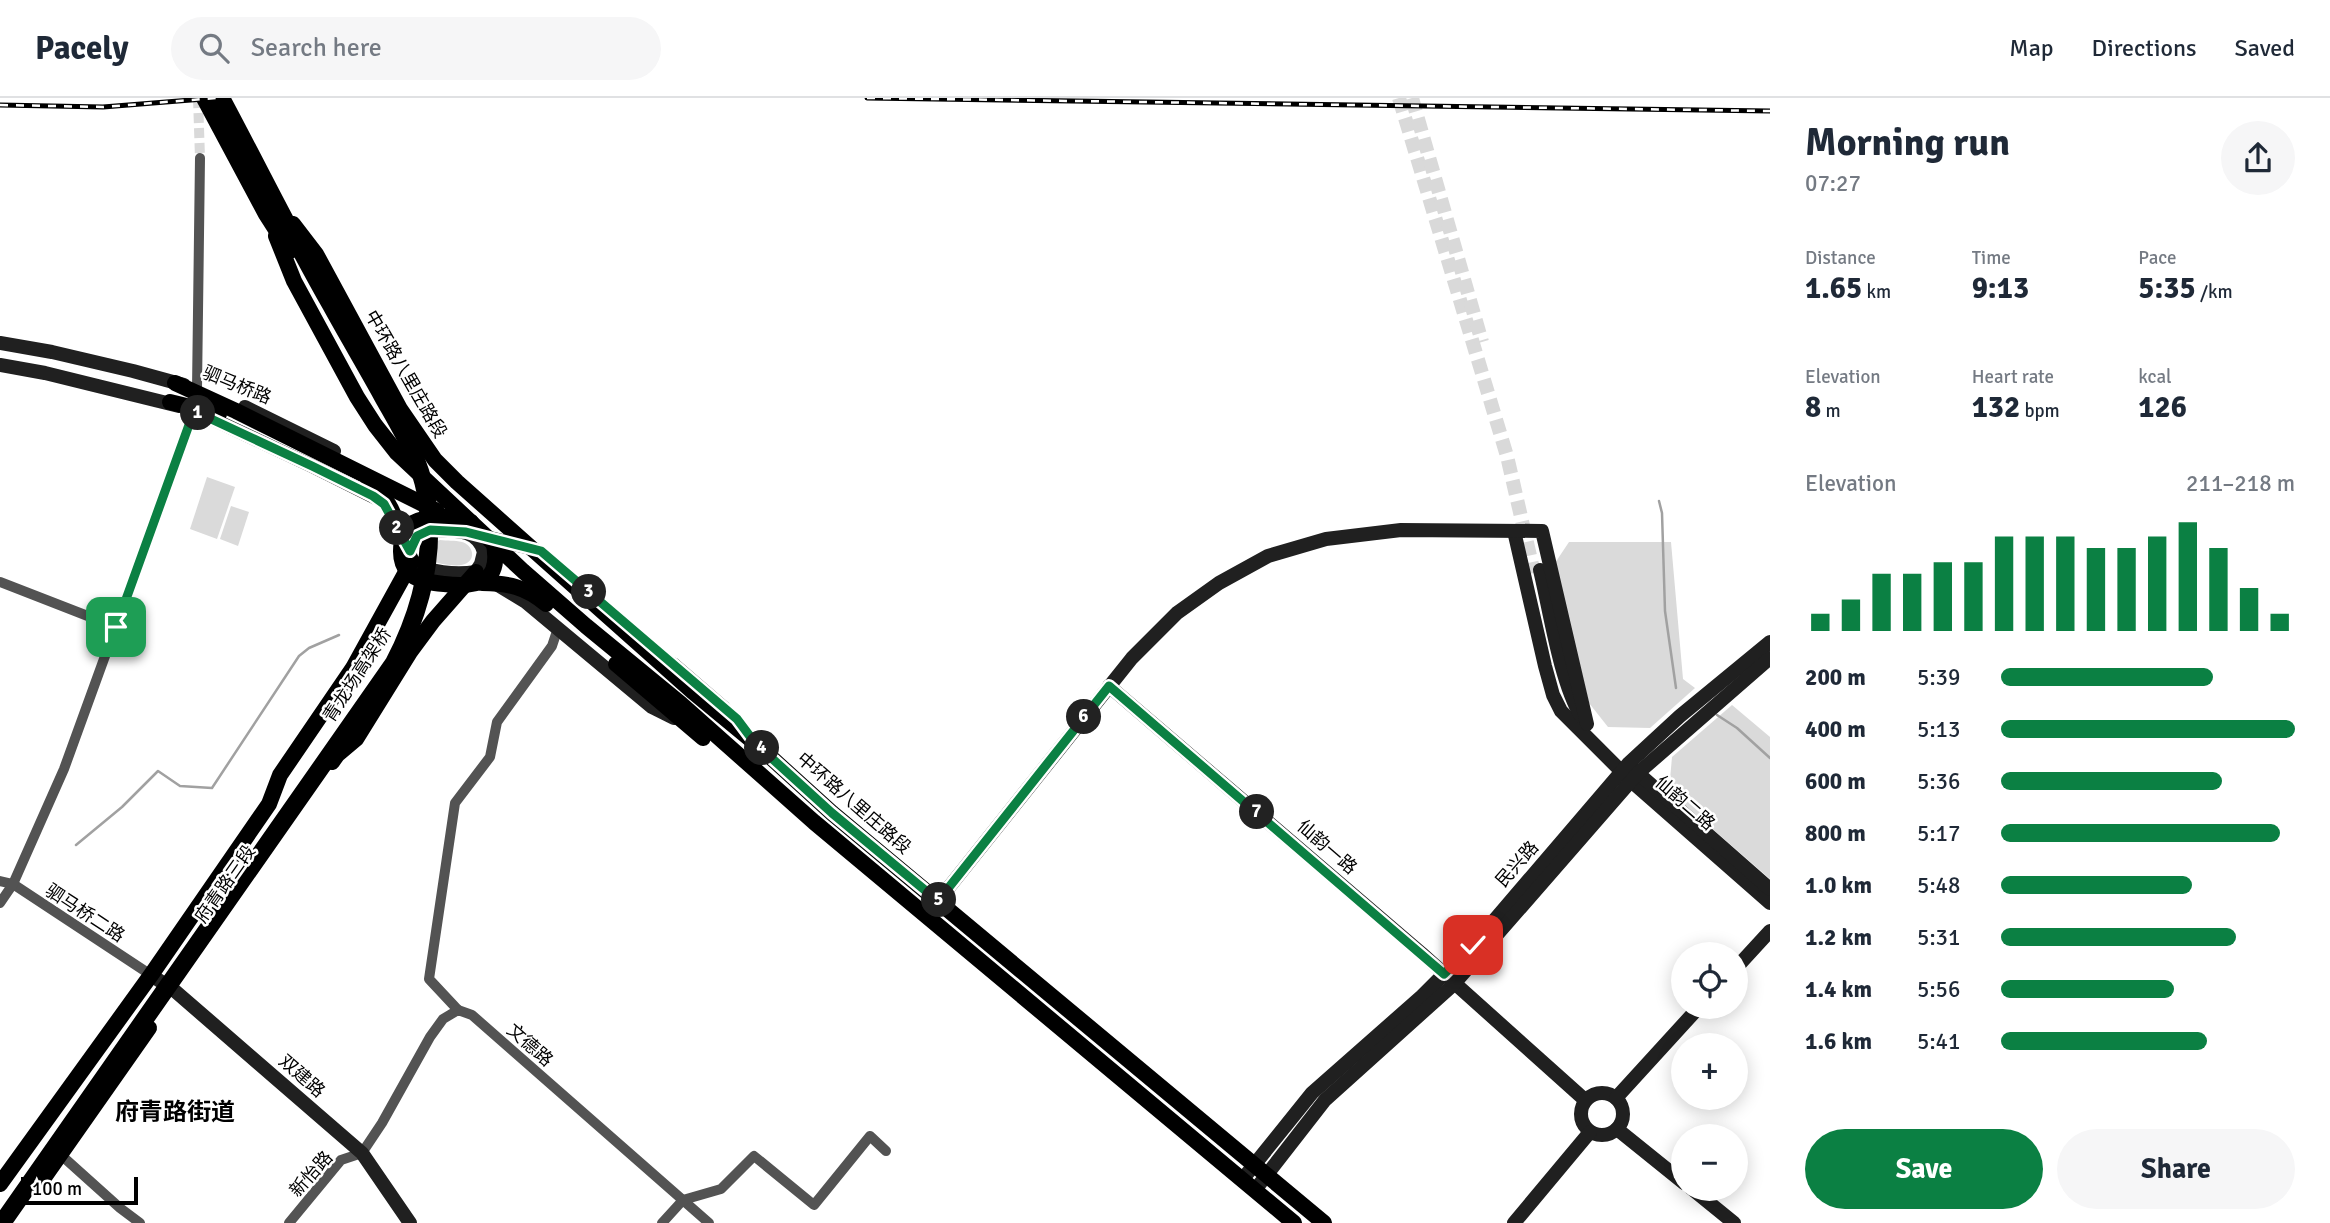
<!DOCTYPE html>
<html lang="en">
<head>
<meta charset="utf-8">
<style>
	:root { --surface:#fff; --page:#f6f6f7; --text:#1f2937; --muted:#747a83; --line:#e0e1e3; --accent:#0b8043 }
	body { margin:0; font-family:Signika,"Noto Sans SC",sans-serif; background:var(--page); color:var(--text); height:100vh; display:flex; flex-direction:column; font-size:26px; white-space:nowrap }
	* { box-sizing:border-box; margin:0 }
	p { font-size:23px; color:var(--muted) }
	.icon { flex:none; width:38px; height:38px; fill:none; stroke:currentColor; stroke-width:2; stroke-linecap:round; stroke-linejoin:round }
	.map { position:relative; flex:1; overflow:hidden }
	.side { display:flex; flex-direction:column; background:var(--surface); width:560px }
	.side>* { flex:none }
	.controls { position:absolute; left:1671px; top:844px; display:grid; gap:14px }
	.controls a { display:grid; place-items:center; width:77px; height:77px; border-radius:50%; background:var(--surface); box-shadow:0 4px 18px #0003; font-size:35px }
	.scale { position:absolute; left:21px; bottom:18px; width:117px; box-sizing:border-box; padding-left:7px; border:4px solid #000; border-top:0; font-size:19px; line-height:24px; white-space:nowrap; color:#000; -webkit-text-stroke:5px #fff; paint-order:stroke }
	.pin { position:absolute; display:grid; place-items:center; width:60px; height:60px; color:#fff; margin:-30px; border-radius:14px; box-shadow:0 4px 10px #0006 }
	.km { position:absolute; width:35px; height:35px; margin:-18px; border-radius:50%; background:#222; color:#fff; font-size:19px; line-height:35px; text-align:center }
	.round { display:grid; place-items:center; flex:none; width:74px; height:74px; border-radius:37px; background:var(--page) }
	.headline { display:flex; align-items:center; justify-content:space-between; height:119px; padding:0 35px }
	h1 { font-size:38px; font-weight:700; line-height:52px }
	.stats { display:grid; grid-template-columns:repeat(3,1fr); gap:10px; height:119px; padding:7px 35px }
	.stats div { display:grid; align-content:center }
	.stats b { font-size:30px; font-weight:700 }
	.stats small { font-size:19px; font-weight:400 }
	.stats p { font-size:19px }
	.chart { height:196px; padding:14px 35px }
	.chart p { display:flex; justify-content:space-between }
	.chart svg { width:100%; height:126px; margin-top:7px; stroke:var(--accent); stroke-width:6 }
	.primary-button { display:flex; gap:14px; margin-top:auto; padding:14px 35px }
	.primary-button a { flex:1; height:80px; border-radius:42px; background:var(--accent); color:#fff; font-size:28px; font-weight:700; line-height:80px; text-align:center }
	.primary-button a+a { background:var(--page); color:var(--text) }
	ul { padding:0 35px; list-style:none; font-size:23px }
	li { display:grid; grid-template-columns:112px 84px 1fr; align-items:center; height:52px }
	li i { height:18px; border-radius:9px; background:var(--accent) }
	header { display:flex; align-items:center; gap:42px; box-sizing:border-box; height:98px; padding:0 35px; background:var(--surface); border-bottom:2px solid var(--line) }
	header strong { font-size:33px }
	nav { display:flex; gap:38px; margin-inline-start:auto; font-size:24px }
	.search { width:490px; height:63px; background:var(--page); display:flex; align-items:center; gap:18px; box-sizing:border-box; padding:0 24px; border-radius:38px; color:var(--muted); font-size:26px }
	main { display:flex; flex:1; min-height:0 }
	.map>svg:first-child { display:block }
	.green { fill:#dadada }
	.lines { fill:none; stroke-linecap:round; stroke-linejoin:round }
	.stream { stroke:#a1a1a1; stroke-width:2.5 }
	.street-tunnel { stroke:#d9d9d9; stroke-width:10; stroke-dasharray:10 5; stroke-linecap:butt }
	.secondary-tunnel { stroke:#d9d9d9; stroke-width:14; stroke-dasharray:14 7; stroke-linecap:butt }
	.street { stroke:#535353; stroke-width:10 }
	.secondary { stroke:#202020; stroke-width:14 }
	.primary { stroke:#000; stroke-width:16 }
	.highway { stroke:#000; stroke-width:18 }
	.rail-casing { stroke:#000; stroke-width:5 }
	.rail { stroke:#fff; stroke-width:2.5; stroke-dasharray:8; stroke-linecap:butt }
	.route-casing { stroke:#fff; stroke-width:14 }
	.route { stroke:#0b8043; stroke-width:9 }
	.labels { text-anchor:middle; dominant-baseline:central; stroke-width:5; stroke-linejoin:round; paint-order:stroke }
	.street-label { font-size:18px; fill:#000; stroke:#fff }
	.district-label { font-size:24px; font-weight:bold; fill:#000; stroke:#fff }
</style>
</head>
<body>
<header>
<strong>Pacely</strong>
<div class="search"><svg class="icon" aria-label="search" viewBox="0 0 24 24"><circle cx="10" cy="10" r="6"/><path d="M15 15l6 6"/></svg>Search here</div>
<nav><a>Map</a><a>Directions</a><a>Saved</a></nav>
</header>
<main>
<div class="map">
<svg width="1770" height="1125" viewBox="0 0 1770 1125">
	<rect width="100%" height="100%" fill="#fff"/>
	<g class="green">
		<polygon points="207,379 235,389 217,441 190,431"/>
		<polygon points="231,408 249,414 238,448 220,441"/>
		<path d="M 440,442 C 447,443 455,442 462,444 C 471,446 477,459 467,465 C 460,470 442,466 434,464 L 434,444 Z"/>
		<polygon points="1569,444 1671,444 1683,581 1695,590 1650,630 1608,629 1589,605 1555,465"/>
		<polygon points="1732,607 1770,639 1770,781 1669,693 1672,659"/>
	</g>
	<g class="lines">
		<g class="stream">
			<polyline points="1659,403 1662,415 1665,513 1676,590"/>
			<polyline points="1717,617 1737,630 1770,660"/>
			<polyline points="76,747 122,709 158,673 180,688 212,690 299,558 309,550 339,537"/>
		</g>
		<polyline class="street-tunnel" points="198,0 200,60"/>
		<g class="secondary-tunnel">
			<polyline points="1399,0 1507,358 1534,475"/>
			<polyline points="1412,0 1482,244"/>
		</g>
		<g class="street">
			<polyline points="197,291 200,60"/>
			<polyline points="0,484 116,529"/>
			<polyline points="0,783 13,786 151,877"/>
			<polyline points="0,805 13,786 64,671 194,313"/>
			<polyline points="458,912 429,881 455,705 490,659 497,624 552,548 558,530"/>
			<polyline points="61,1057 120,1110 140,1125"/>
			<polyline points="289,1125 341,1062 362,1055 382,1025 430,939 443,921 458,912 472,917 709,1125"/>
			<polyline points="662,1125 683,1102 721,1091 754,1058 814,1107 870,1038 886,1053"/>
		</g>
		<g class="secondary">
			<polyline points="0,245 52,254 133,273 184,287"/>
			<polyline points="0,267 45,275 179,308"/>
			<polyline points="245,309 334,353"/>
			<polyline points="202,316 312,368 376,400"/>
			<path d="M 430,432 C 452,433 477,429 484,454 L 481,466 L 476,474 C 456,477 429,475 412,463 L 409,453 L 413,442 Z"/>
			<polyline points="1514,433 1545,568 1553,597 1561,613 1631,683 1770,805"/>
			<polyline points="470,435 534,451"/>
			<path d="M 1540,472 C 1550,513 1560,583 1581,618"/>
			<polyline points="498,487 526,504 652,609 674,620"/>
			<polyline points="673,566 724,610"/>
			<polyline points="1109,588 1421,855 1585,1002"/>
			<polyline points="1631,669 1770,791"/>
			<polyline points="938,803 1132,560 1177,515 1219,485 1268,458 1326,441 1401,432 1542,433 1587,626"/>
			<polyline points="1736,870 1770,833"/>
			<polyline points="151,877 175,893 362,1055 410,1125"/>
			<circle cx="1602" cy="1016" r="21"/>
			<polyline points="1616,1000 1700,908"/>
			<polyline points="1617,1031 1684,1085"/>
			<polyline points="1242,1082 1312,995 1422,898 1473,847 1628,666 1680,618 1770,544"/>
			<polyline points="1691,1090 1734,1125"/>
			<polyline points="1255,1092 1325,1002 1454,886 1638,675 1770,560"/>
			<polyline points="1514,1125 1590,1034"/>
		</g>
		<g class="primary">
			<polyline points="293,126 316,156 400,311 435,362 457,384 692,593 755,645 832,715 1324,1125"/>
			<polyline points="276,138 294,183 357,299 375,327 397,355 523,473 586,528 681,606 814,724 1294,1125"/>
			<polyline points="175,285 236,313 437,413"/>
			<polyline points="170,304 219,316"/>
			<path d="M 368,388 C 390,399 394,417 402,439"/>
			<path d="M 471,424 C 452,418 431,416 413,425 C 406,429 403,435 402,443 C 400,454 400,465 408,474 C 417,483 432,485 444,486 C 479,490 503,484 493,442"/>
			<path d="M 482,485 C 508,485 526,489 546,506"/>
			<polyline points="616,566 703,640"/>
			<polyline points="332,664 337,657 356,641 410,554 433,523 476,474"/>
			<polyline points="43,1081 149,930"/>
			<polyline points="0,1086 151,877 269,706 280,677 353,570 412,463"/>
		</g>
		<g class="highway">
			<polyline points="205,0 267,116 290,152"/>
			<path d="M 2,1125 L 394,565 C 421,513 436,455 426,396 C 419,359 401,331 383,299 C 366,268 348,238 331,207 C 292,139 258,69 221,0"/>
		</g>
		<g class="rail-casing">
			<g id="rail">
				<polyline points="867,0 1770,13"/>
				<polyline points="0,7 103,9 216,0"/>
			</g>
		</g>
		<use href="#rail" class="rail"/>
	</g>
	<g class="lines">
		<g class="route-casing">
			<polyline id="route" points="116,529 194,313 312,368 373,398 384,406 410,453 417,438 430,432 466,434 541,453 737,621 755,645 832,715 938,803 1109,588 1444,876 1473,847"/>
		</g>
		<use href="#route" class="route"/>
	</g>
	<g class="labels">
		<g class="street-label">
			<text transform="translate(406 276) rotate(60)">中环路八里庄路段</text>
			<text transform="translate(237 287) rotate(22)">驷马桥路</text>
			<text transform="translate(357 577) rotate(-57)">青龙场高架桥</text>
			<text transform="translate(854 705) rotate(41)">中环路八里庄路段</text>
			<text transform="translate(1685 705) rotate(41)">仙韵二路</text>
			<text transform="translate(1327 749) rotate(41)">仙韵一路</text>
			<text transform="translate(1517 766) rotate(-49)">民兴路</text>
			<text transform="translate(225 786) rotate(-55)">府青路三段</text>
			<text transform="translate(85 815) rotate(33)">驷马桥二路</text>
			<text transform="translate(530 947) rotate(41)">文德路</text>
			<text transform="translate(302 978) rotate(41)">双建路</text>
			<text transform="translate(311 1076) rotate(-48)">新怡路</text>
		</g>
		<g class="district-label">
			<text x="175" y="1014">府青路街道</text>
		</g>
	</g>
</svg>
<div class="controls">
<a><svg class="icon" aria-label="locate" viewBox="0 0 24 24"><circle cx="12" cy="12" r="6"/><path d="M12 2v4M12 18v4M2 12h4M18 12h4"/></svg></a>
<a>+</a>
<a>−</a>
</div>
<div class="scale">100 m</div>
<div class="pin" style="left:116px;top:529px;background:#1e9e55"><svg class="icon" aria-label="arrive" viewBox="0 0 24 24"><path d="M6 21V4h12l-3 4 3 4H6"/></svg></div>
<div class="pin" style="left:1473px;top:847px;background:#d93025"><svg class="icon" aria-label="check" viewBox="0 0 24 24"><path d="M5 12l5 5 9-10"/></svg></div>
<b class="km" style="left:198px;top:315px">1</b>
<b class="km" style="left:397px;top:430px">2</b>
<b class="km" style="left:589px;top:494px">3</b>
<b class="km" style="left:762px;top:650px">4</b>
<b class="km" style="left:939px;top:802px">5</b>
<b class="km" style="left:1084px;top:619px">6</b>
<b class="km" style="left:1257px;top:714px">7</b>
</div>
<section class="side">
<div class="headline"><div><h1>Morning run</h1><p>07:27</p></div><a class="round"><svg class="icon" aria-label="share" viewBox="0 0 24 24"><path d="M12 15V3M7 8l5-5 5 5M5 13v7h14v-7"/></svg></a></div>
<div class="stats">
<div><p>Distance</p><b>1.65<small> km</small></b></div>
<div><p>Time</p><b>9:13</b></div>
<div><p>Pace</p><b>5:35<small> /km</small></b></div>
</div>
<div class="stats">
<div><p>Elevation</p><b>8<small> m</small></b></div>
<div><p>Heart rate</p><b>132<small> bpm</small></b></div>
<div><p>kcal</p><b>126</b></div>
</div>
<div class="chart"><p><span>Elevation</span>211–218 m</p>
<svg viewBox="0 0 160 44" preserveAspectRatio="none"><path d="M5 44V38M15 44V33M25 44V24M35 44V24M45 44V20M55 44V20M65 44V11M75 44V11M85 44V11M95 44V15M105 44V15M115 44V11M125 44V6M135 44V15M145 44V29M155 44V38"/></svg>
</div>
<ul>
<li><b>200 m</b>5:39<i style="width:72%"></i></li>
<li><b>400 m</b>5:13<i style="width:100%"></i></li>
<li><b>600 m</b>5:36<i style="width:75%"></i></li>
<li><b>800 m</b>5:17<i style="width:95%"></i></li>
<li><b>1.0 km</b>5:48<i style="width:65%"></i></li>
<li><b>1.2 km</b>5:31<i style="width:80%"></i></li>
<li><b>1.4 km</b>5:56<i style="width:59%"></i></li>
<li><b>1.6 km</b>5:41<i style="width:70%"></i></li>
</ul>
<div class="primary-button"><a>Save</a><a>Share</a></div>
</section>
</main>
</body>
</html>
